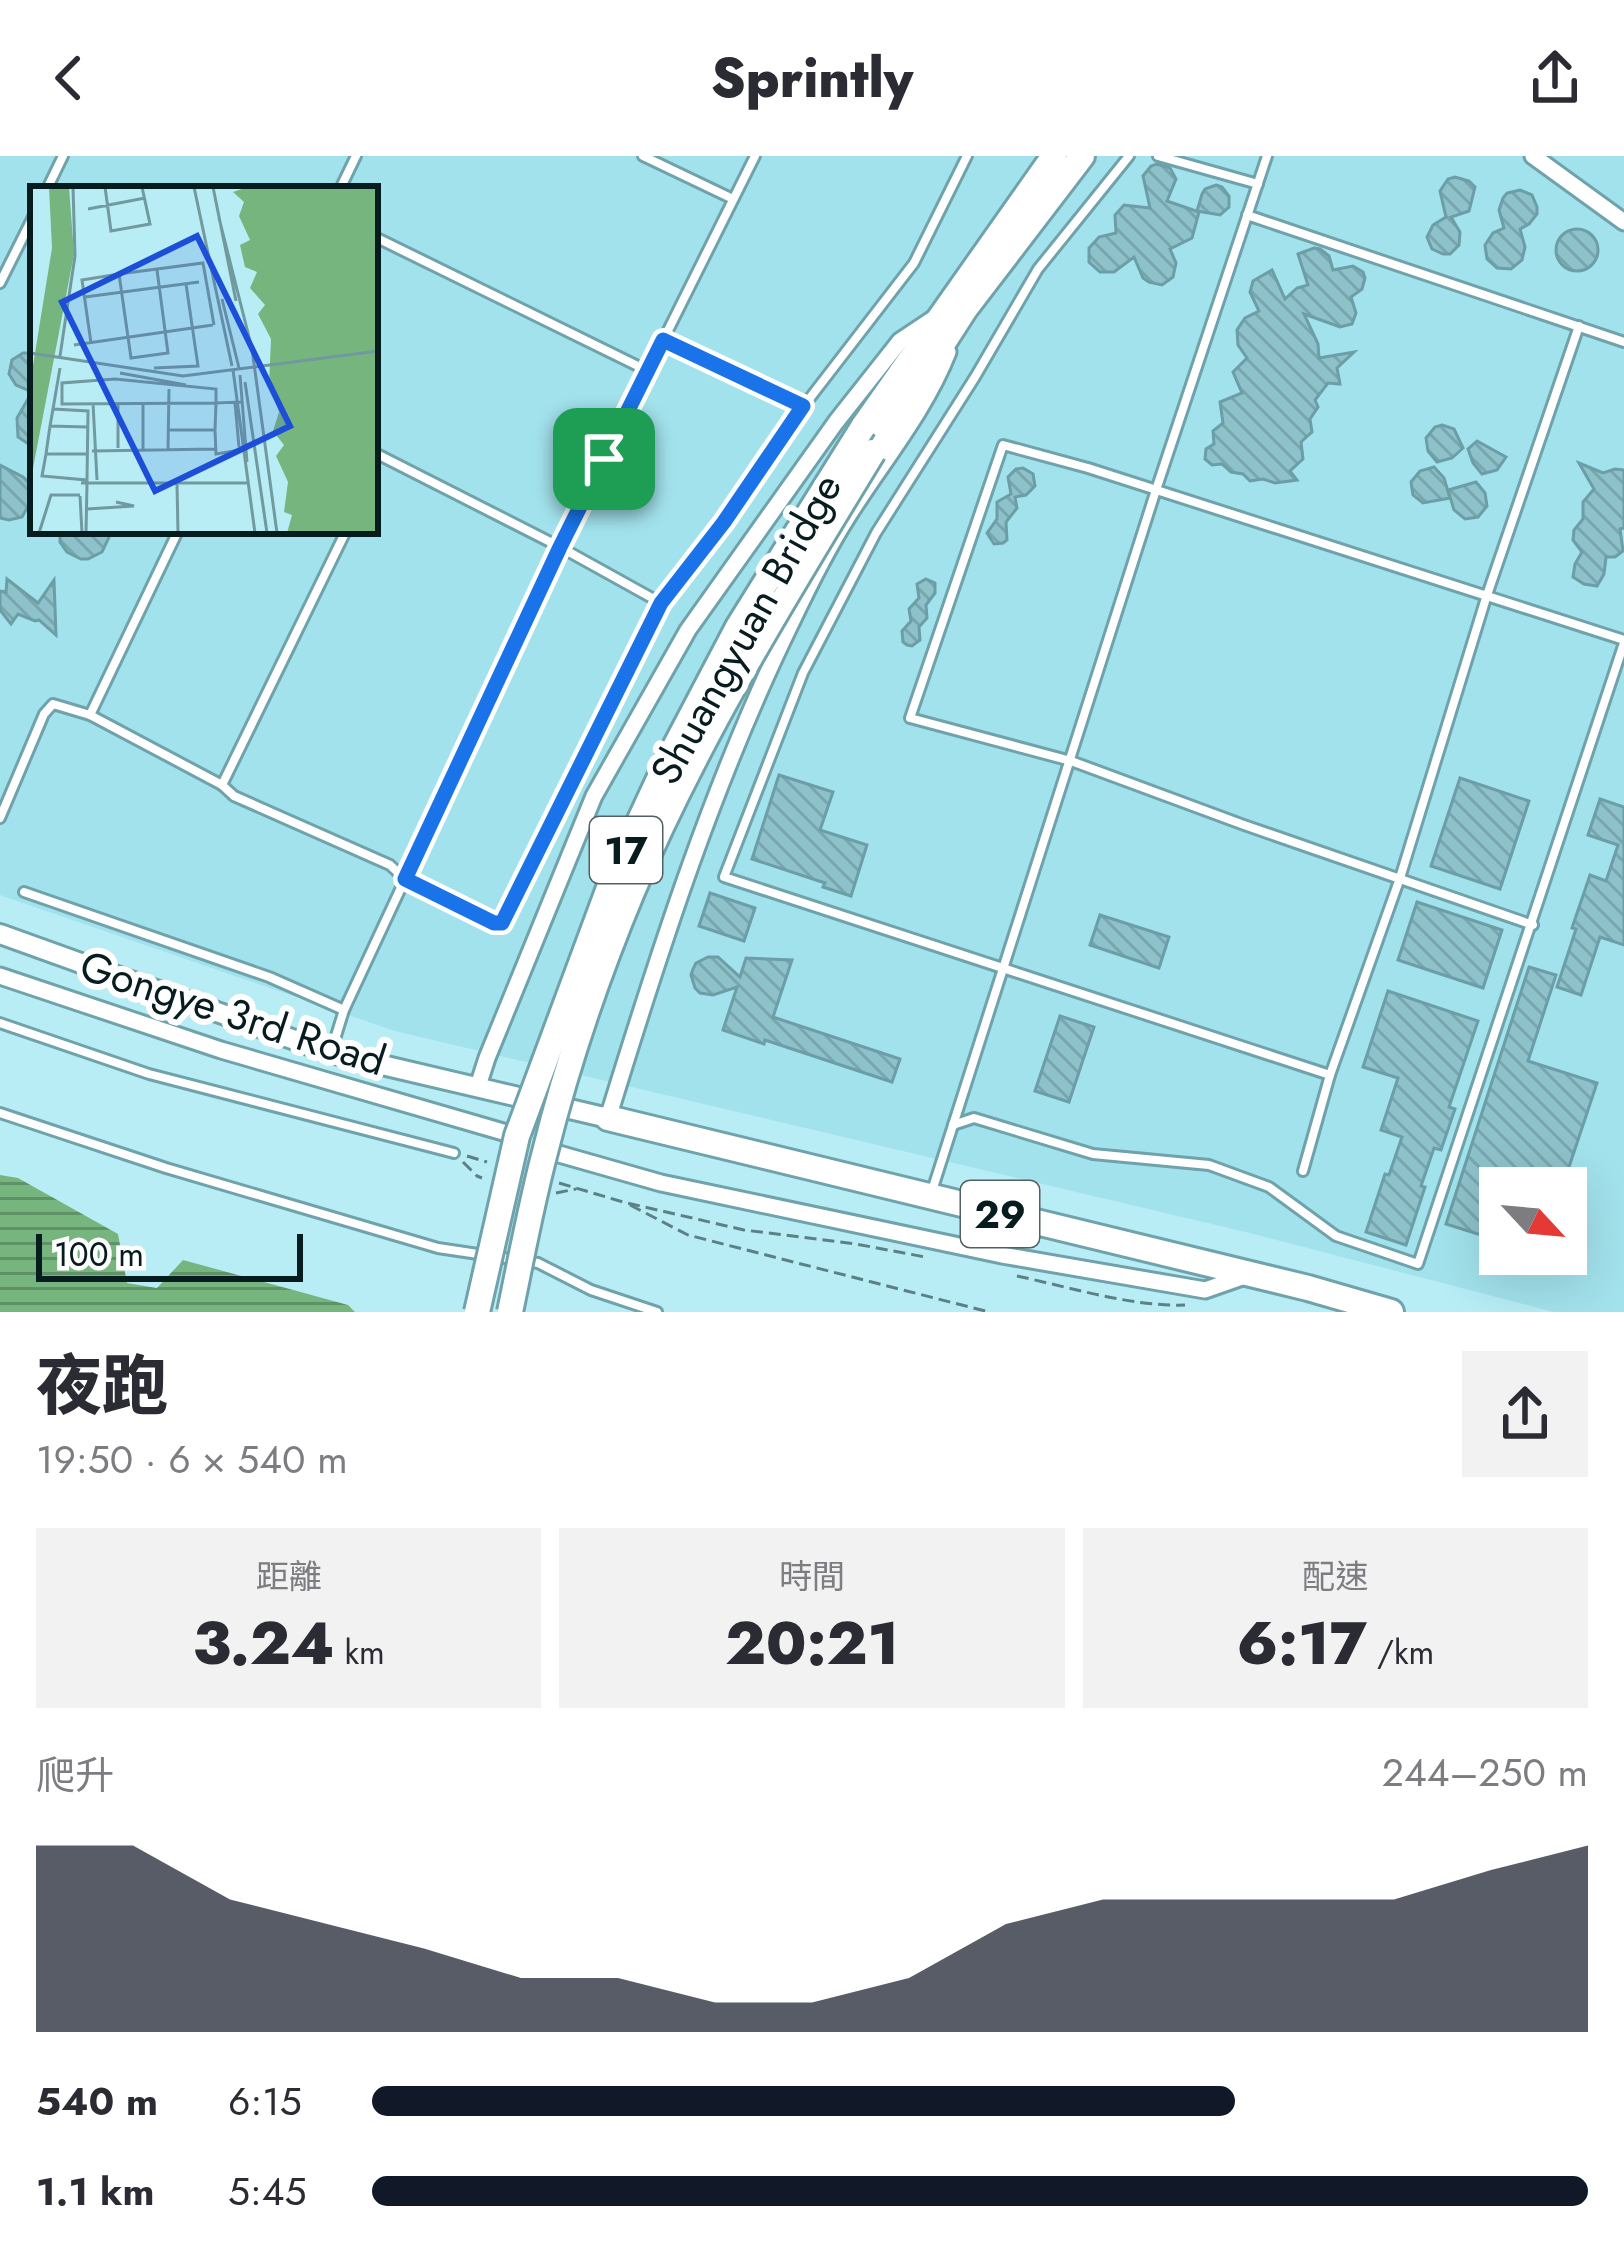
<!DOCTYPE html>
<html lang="zh-TW">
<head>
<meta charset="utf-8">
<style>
	:root { --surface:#fff; --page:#f2f2f3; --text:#2b2b33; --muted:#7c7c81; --accent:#111827 }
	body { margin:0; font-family:Jost,"Noto Sans TC",sans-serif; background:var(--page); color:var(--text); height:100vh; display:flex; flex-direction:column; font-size:45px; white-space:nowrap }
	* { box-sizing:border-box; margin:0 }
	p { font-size:39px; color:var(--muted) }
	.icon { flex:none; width:66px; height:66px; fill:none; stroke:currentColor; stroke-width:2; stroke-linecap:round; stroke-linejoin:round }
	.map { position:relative; height:1156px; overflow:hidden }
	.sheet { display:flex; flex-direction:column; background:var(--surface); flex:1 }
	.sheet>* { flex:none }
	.needle { width:78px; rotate:116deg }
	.tools { position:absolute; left:1479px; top:1011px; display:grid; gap:24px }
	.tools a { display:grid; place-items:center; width:108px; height:108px; border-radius:0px; background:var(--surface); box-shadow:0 12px 48px #0002; font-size:60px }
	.scale { position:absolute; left:36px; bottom:30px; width:267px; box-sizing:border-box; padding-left:12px; border:6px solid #071c1f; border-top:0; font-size:33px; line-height:42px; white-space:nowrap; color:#071c1f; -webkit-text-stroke:9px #fff; paint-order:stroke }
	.pin { position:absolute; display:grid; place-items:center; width:102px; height:102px; color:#fff; margin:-51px; border-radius:24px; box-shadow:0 6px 18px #0006 }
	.round { display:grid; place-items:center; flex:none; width:126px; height:126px; border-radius:0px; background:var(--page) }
	.summary { display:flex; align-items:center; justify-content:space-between; height:204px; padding:0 36px }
	h1 { font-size:66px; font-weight:800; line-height:90px }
	.stats { display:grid; grid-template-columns:repeat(3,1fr); gap:18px; height:204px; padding:12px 36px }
	.stats div { display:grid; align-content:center; border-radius:0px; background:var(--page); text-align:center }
	.stats b { font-size:60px; font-weight:800 }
	.stats small { font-size:33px; font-weight:400 }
	.stats p { font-size:33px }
	.chart { height:336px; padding:24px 36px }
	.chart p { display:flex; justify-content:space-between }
	.chart svg { width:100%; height:216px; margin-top:12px; fill:var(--accent); opacity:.7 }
	ul { padding:0 36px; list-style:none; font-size:39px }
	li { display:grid; grid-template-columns:192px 144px 1fr; align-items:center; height:90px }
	li i { height:30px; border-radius:15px; background:var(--accent) }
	header { display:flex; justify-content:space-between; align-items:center; height:156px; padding:0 36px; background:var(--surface); font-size:54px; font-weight:800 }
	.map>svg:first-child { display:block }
	.built { fill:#a2e2ec; fill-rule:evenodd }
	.water { fill:url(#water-rules) }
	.building { fill:url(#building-back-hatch); stroke:#6b9ea6; stroke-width:3 }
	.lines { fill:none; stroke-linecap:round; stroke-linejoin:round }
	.service-casing { stroke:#6fa2aa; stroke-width:14 }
	.minor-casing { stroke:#6fa2aa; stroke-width:21 }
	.tertiary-casing { stroke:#6fa2aa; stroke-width:24 }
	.primary-casing { stroke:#6fa2aa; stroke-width:30 }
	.path { stroke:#5b8085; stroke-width:3; stroke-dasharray:12 6; stroke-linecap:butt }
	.service { stroke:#fff; stroke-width:8 }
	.minor { stroke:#fff; stroke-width:15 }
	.tertiary { stroke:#fff; stroke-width:18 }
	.primary { stroke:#fff; stroke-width:24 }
	.primary-bridge-casing { stroke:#6fa2aa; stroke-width:30; stroke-linecap:butt }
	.primary-bridge { stroke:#fff; stroke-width:24 }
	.route-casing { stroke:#fff; stroke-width:24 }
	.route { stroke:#1a73e8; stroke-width:15 }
	.labels { text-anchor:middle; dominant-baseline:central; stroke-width:12; stroke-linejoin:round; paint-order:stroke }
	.shield { fill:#fff; stroke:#516062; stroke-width:3 }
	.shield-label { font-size:39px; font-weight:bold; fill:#071c1f }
	.street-label { font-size:42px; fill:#071c1f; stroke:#fff }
	.inset-road { fill:none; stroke:#71999f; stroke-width:3 }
	.view { fill:#1d4ed8; fill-opacity:0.15; stroke:#1d4ed8; stroke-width:6 }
	.inset-edge { fill:none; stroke:#071c1f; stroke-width:6 }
</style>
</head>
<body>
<header><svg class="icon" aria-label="back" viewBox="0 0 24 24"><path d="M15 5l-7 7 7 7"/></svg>Sprintly<svg class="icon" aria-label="share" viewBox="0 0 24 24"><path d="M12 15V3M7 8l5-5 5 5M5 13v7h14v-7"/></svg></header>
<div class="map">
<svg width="1624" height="1156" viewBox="0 0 1624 1156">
	<defs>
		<pattern id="water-rules" width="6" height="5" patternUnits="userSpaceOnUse" patternTransform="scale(3)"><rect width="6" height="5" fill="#77b57e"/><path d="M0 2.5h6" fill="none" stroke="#609267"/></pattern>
		<pattern id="building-back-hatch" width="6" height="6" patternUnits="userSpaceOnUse" patternTransform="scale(3)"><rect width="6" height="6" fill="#8ec2ca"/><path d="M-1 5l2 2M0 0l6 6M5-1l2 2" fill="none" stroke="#79a6ad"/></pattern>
	</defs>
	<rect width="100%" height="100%" fill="#b8edf5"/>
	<path class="built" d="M 0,0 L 1624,0 L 1624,1156 L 1554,1156 L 1250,1077 L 395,875 L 0,739 ZM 33,33 L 375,33 L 375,375 L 33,375 ZM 1500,1032 L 1566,1032 L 1566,1098 L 1500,1098 Z"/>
	<polygon class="water" points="0,1019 18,1022 118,1078 127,1127 157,1132 183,1104 348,1149 355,1156 0,1156"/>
	<g class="building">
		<polygon points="1157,8 1170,12 1176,23 1167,45 1199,56 1192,82 1170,93 1176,107 1173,121 1162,129 1149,126 1143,122 1134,101 1114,116 1100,116 1089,106 1089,92 1099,81 1116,77 1115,59 1124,49 1150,52 1143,20 1151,10"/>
		<polygon points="1455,21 1469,25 1475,31 1469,55 1451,61 1460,76 1459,89 1450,98 1443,98 1432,93 1427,81 1433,69 1446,61 1440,35 1448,23"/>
		<polygon points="1216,29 1222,31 1229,40 1229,51 1220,59 1197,55 1202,38 1205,33"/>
		<polygon points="1520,34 1532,39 1537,51 1537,58 1529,68 1520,73 1525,91 1522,104 1511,113 1497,112 1487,103 1485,89 1493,77 1504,72 1499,54 1503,42 1507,37"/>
		<circle cx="1577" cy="94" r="21"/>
		<polygon points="1314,92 1320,93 1329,100 1333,114 1353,110 1363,116 1365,122 1362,133 1351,141 1356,157 1352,168 1340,171 1304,158 1318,188 1319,202 1354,196 1337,212 1340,228 1328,227 1315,244 1318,251 1310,263 1312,276 1301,286 1303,303 1290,315 1297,324 1275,327 1263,323 1250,325 1243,318 1231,316 1222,308 1212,309 1205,303 1206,293 1214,288 1213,275 1223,267 1220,246 1242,237 1233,216 1247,202 1238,189 1237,174 1245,162 1259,155 1250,136 1253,125 1272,114 1285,143 1297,132 1308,129 1298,98"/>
		<polygon points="23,197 33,197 33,291 18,281 17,262 32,236 16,229 9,218 12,204"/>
		<polygon points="1442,269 1454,273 1463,292 1452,302 1437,306 1428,295 1426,282 1435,271"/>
		<polygon points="1477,285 1506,301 1497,314 1482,318 1473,307 1468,293"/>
		<polygon points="1579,307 1603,317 1615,313 1624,314 1624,372 1620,373 1623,395 1615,401 1606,401 1604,418 1597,430 1584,428 1573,421 1575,408 1582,396 1573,384 1574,374 1583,363 1583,346 1594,333"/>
		<polygon points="0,309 23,321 29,327 32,343 22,361 9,364 0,362"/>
		<polygon points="1434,311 1444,322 1450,342 1423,347 1413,339 1411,326 1420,315"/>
		<polygon points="1023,312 1033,318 1035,330 1026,339 1015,341 1017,352 1006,366 1007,384 1003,387 994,388 987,377 997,363 997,346 1011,338 1008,321 1016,313"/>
		<polygon points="1476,326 1485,337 1487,350 1478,361 1465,363 1454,354 1448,334"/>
		<polygon points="60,375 112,375 102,396 88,403 81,403 67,396 60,386"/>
		<polygon points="7,423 38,447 54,424 56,479 39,464 35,465 18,458 11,468 0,454 0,435 6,436"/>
		<polygon points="926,423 935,427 935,437 926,449 927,462 919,471 920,484 912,490 907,489 903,486 902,475 911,465 909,453 919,442 917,428"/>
		<polygon points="779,619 833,636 820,674 867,689 851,740 823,731 825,727 752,703"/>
		<polygon points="1460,622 1529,645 1500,733 1431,710"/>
		<polygon points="1600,643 1624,651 1624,789 1600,781 1581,839 1557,831 1576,773 1572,772 1590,719 1606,725 1618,689 1588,679"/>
		<polygon points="710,737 755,752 744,785 699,770"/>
		<polygon points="1417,746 1502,774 1483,832 1398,804"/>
		<polygon points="1100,759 1169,781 1159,812 1090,789"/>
		<polygon points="708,801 718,801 740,821 746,802 792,804 773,861 900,903 892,926 765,884 764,888 723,874 737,831 713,839 700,837 695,832 691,819 693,813 696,807"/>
		<polygon points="1529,811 1556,819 1528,905 1597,927 1562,1032 1500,1032 1500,1085 1446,1068"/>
		<polygon points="1388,835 1478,865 1449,951 1455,953 1441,994 1434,992 1421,1030 1425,1031 1406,1089 1366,1076 1385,1018 1389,1019 1402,981 1381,974 1398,922 1363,911"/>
		<polygon points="1060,860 1094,871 1069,946 1035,935"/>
	</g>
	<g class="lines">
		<g class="service-casing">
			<g id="service">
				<polyline points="643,0 733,43"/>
				<polyline points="1129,0 1038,113 975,221 876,377 803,517 724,721 1330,919"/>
				<polyline points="1158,0 1258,28"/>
				<polyline points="47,33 63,0"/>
				<polyline points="340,33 356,0"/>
				<polyline points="1247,59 1624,186"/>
				<polyline points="375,81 648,215"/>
				<polyline points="0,127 33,61"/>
				<polyline points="663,184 803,250"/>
				<polyline points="375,297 560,391 661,447"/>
				<polyline points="346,375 222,629 234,640 390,709 405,723 494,767 502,767 661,447 725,366 803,251 914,107 967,0"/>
				<polyline points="90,559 178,375"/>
				<polyline points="0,662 44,558 53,548 90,559 222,629"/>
				<polyline points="24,736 269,821 344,854"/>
				<polyline points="1533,769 1244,669 1071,605 910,562 1003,289 1088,312 1624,484"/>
				<polyline points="0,867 149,918 454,997"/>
				<polyline points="331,896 344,854 560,391 755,0"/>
				<polyline points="0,957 166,1012 438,1092 538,1107 591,1134 657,1156"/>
				<polyline points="953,969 974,962 1093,998 1209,1009 1269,1031 1336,1080 1418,1108 1624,487"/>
				<polyline points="1303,1015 1330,919 1400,722 1486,442 1579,170"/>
				<polyline points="931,1038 1156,334 1267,0"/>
			</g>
		</g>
		<g class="minor-casing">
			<g id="minor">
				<polyline points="1533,0 1624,66"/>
				<polyline points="0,820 221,894 517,980"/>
				<polyline points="478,930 487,902 594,640 688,474 836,266 900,185 933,163"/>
				<path d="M 608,962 C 660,793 714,624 792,465 C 809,429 827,393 848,360 C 882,306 925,255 948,196"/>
				<polyline points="545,994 661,1027 1002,1099 1205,1134 1245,1120"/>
			</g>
		</g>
		<g class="tertiary-casing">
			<polyline id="tertiary" points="0,778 331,897 608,962"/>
		</g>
		<g class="primary-casing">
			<g id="primary">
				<polyline points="863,271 1054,0"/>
				<polyline points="873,296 965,153 1082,0"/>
				<polyline points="608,962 1308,1132 1391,1156"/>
			</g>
		</g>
		<g class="path">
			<polyline points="467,1000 487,1006"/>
			<polyline points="463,1006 477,1020 482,1022"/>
			<polyline points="559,1027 623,1046 744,1074 856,1088 925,1101"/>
			<polyline points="556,1037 576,1033"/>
			<polyline points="630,1049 688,1079 989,1156"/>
			<path d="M 1017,1120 C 1069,1131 1132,1151 1185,1149"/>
		</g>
		<use href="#service" class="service"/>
		<use href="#minor" class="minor"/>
		<use href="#tertiary" class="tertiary"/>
		<use href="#primary" class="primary"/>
		<g class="primary-bridge-casing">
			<g id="primary-bridge">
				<polyline points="477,1156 517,980 612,724 667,606 738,471 863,271"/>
				<path d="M 510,1156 C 521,1103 531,1049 545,996 C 567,908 597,820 632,736 C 697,582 786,439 873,296"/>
			</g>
		</g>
		<use href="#primary-bridge" class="primary-bridge"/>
	</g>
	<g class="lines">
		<g class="route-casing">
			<polygon id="route" points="663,184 803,250 724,366 661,447 502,767 494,767 405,723 560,391"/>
		</g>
		<use href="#route" class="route"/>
	</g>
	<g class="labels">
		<g class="shield">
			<rect x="590" y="661" width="72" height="66" rx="9"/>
			<rect x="961" y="1025" width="78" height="66" rx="9"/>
		</g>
		<g class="shield-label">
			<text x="626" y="694">17</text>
			<text x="1000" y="1058">29</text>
		</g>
		<g class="street-label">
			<text transform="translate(746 473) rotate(-61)">Shuangyuan Bridge</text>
			<text transform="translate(233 857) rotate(18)">Gongye 3rd Road</text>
		</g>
	</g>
	<g transform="translate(30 30)">
		<rect width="348" height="348" fill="#b8edf5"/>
		<path d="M 19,1 L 39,1 L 44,68 L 0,298 L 0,198 L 22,62 ZM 218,1 L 348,1 L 348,347 L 257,347 L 262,329 L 254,326 L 258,296 L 246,270 L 254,259 L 243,245 L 249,226 L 239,199 L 241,153 L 228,128 L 235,119 L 220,102 L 227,86 L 215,81 L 210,59 L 220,54 L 209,30 L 214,16 L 203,6 Z" fill="#77b57e"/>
		<path class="inset-road" d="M 75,1 L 81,45 L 120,38 L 112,1M 164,1 L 202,180M 183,1 L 206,115M 58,23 L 115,12M 189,32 L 222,163 L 247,347M 89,88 L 101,172 L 138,167 L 127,84M 55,111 L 169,96M 192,113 L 209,182M 61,157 L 52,94 L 89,88 L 173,77 L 184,139M 44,159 L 183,139M 0,167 L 153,190 L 348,165M 30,170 L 45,70 L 43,1M 124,182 L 168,180 L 156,98M 203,184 L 225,347M 90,187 L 156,199M 210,189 L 217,276M 215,196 L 237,347M 63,217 L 67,294M 88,217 L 88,262M 205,217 L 209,261M 23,223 L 58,225 L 57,294 L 12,290 L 16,268 L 20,240 L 23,223 L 30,182M 20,240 L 57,241M 138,244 L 185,244 L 186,217 L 32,218 L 32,197 L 85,193 L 186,203 L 186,217 L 211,216M 185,244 L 186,268 L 216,263M 138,263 L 139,203M 113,264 L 113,218M 62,265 L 185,263M 16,268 L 58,268M 51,297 L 218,297M 147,298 L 148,347M 50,310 L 52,347M 57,323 L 104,320 L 86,316M 9,347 L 21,309 L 50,309M 56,347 L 57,297"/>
		<path class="view" d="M 167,50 L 260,240 L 125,305 L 32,116 Z"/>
		<rect width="348" height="348" class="inset-edge"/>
	</g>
</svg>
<div class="tools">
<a><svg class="needle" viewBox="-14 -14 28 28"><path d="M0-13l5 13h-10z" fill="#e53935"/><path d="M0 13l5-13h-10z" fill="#7c7c81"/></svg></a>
</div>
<div class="scale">100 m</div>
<div class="pin" style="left:604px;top:303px;background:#1e9e55"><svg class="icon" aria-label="arrive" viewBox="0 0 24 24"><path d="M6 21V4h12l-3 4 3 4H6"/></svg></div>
</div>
<section class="sheet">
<div class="summary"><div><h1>夜跑</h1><p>19:50 · 6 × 540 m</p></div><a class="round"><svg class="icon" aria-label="share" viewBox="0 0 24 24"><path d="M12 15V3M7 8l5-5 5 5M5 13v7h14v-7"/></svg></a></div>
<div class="stats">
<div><p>距離</p><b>3.24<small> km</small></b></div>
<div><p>時間</p><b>20:21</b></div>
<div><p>配速</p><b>6:17<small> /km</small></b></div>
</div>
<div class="chart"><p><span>爬升</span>244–250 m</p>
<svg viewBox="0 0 160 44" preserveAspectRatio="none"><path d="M0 44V6L10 6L20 17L30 22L40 27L50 33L60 33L70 38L80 38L90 33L100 22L110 17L120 17L130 17L140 17L150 11L160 6V44z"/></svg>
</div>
<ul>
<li><b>540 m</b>6:15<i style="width:71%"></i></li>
<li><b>1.1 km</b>5:45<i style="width:100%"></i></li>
</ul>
</section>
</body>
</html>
